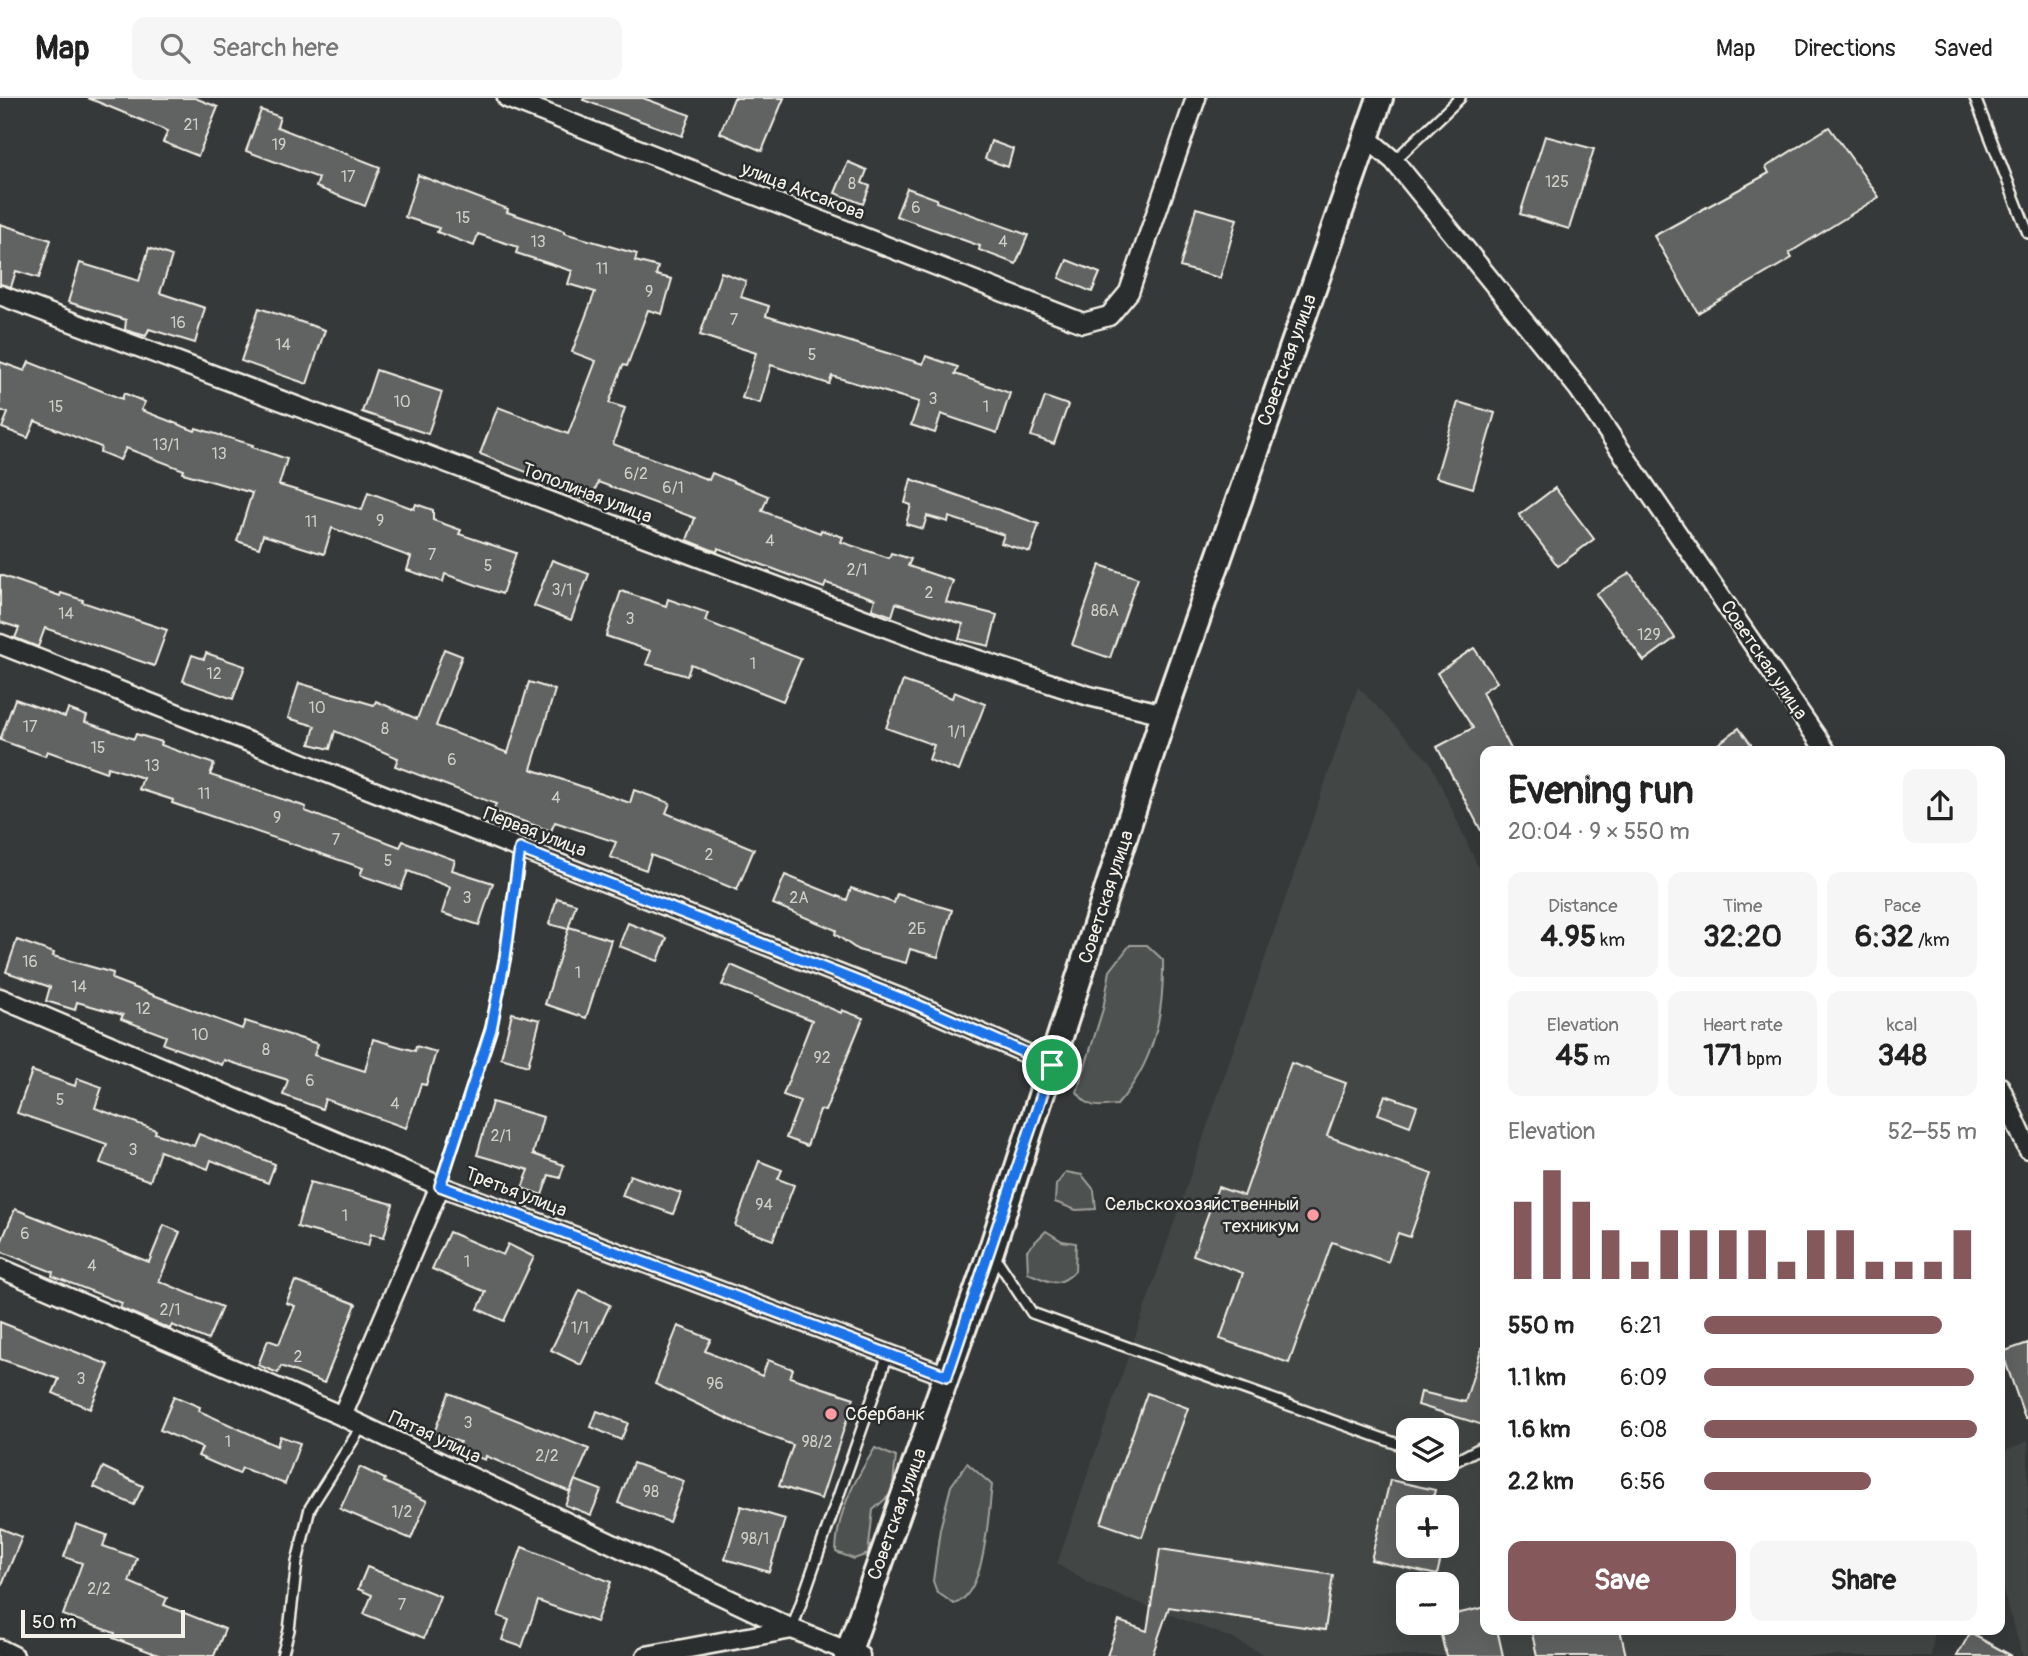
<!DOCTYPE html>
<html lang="en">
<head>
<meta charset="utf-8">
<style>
	:root { --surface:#fff; --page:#f6f6f6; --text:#222; --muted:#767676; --line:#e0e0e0; --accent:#85585c }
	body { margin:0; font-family:Pangolin,sans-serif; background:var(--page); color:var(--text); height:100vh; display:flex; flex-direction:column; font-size:26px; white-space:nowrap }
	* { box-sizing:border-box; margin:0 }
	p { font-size:23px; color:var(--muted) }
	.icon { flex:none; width:38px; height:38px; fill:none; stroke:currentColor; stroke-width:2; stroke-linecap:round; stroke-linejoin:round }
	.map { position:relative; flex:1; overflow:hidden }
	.panel { position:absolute; left:1480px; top:648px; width:525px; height:889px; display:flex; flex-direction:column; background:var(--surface); border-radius:14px; box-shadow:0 7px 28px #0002 }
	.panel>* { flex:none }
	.fabs { position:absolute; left:1396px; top:1320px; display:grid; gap:14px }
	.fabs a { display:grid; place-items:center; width:63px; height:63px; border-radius:14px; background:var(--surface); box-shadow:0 7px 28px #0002; font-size:35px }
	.scale { position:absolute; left:21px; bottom:18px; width:164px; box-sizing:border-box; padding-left:7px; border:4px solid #f4f1e8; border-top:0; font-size:19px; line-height:24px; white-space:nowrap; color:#f4f1e8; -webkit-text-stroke:5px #2a2d2e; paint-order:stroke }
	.pin { position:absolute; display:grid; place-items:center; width:60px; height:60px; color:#fff; margin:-30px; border:4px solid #fff; border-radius:50%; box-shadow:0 2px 7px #0007 }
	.round { display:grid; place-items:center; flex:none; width:74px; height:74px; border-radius:14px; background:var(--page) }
	.head { display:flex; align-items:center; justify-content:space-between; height:119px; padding:0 28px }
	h1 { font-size:38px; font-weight:700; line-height:52px }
	.figures { display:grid; grid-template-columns:repeat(3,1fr); gap:10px; height:119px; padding:7px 28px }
	.figures div { display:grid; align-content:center; border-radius:14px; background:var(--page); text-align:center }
	.figures b { font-size:30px; font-weight:700 }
	.figures small { font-size:19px; font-weight:400 }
	.figures p { font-size:19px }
	.chart { height:196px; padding:14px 28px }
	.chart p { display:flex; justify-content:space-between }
	.chart svg { width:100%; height:126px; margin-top:7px; stroke:var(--accent); stroke-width:6 }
	.button { display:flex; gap:14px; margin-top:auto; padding:14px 28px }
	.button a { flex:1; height:80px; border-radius:14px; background:var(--accent); color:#fff; font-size:28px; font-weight:700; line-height:80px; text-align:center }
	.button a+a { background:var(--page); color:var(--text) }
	ul { padding:0 28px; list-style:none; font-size:23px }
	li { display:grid; grid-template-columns:112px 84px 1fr; align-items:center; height:52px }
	li i { height:18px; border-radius:9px; background:var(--accent) }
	header { display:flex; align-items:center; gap:42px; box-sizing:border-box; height:98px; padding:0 35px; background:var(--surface); border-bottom:2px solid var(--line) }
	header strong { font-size:33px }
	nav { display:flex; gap:38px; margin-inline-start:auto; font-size:24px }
	.search { width:490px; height:63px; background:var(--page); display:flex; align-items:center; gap:18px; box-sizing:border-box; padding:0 24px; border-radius:14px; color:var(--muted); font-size:26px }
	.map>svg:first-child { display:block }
	.built { fill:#434645; fill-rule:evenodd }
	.green { fill:#4e514f; stroke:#a1a19c; stroke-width:2 }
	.building { fill:#616362; stroke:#f4f1e8; stroke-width:2 }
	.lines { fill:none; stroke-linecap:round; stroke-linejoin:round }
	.lane-casing { stroke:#f4f1e8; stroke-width:14 }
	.street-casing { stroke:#f4f1e8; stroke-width:23 }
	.secondary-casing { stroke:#f4f1e8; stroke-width:30 }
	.lane { stroke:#2a2d2e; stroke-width:9 }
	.street { stroke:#2a2d2e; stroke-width:18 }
	.secondary { stroke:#2a2d2e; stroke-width:24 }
	.route-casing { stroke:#fff; stroke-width:14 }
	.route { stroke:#1a73e8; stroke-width:9 }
	.poi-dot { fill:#ff9aa2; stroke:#2a2d2e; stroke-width:2.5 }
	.labels { text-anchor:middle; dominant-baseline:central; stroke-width:5; stroke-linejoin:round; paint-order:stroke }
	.number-label { font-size:16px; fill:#cfcec6 }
	.street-label { font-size:19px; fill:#f4f1e8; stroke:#2a2d2e }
	.poi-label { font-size:19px; fill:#f4f1e8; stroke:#2a2d2e; text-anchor:end }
</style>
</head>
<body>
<header>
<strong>Map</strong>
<div class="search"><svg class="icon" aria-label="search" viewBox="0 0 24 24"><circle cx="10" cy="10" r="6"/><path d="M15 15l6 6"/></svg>Search here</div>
<nav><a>Map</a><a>Directions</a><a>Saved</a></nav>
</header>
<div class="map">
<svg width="2028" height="1558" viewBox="0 0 2028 1558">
	<rect width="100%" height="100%" fill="#363939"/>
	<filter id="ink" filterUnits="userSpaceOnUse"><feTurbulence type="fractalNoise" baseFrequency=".0143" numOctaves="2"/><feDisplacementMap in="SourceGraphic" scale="14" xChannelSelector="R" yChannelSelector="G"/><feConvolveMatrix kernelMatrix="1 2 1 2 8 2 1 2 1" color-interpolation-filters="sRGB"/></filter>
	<g filter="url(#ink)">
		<g class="built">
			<path d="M 1358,589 L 1430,664 L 1486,786 L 1486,1531 L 1935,1531 L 1931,1558 L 1266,1558 L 1234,1541 L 1092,1487 L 1057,1466 ZM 1409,1332 L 1447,1332 L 1447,1370 L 1409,1370 ZM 1409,1409 L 1447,1409 L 1447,1447 L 1409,1447 ZM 1409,1486 L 1447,1486 L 1447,1524 L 1409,1524 Z"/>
			<polygon points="2028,1343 2028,1558 2023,1558 2000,1484 2000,1355"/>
		</g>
		<g class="green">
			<path d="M 1130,847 L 1147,847 L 1163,862 C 1164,918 1154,965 1117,1007 C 1097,1009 1089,1011 1077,994 L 1103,911 L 1110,873 Z"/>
			<polygon points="1066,1074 1082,1077 1094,1092 1096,1111 1076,1112 1055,1104 1056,1087"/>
			<path d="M 1046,1133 L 1062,1143 L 1076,1145 L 1075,1173 C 1057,1192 1049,1183 1028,1175 L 1027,1152 Z"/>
			<path d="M 875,1350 L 896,1359 L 892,1395 L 873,1412 L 868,1456 L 854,1461 L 836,1454 C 837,1414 854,1383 875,1350 Z"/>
			<path d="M 967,1365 L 992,1387 C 988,1416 986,1497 954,1506 L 937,1494 L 933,1483 L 940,1431 L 951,1388 Z"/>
		</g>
		<g class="building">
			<polygon points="88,0 195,0 218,9 198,58 163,44 168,33"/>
			<polygon points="584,0 643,0 690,17 682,38 583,2"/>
			<polygon points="734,0 784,0 762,53 720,35"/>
			<polygon points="261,12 280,19 277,29 380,69 365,108 316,89 319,80 246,53"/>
			<polygon points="1829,29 1879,99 1789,155 1792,160 1698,215 1654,138 1769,75 1766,69"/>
			<polygon points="1545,38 1594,51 1569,131 1520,116"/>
			<polygon points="991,43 1013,51 1008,69 985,61"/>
			<polygon points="848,64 867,72 862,85 870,88 863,106 835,95"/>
			<polygon points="418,77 508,111 507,114 564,133 564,135 637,156 635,163 658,169 656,177 672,181 662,216 648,212 627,268 623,267 609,305 625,310 613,346 709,382 712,375 768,398 762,413 820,435 821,432 843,439 841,444 889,460 891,455 911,461 908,468 953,483 946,504 997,517 989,548 959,541 963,526 896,505 892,518 872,511 875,501 826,485 824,490 718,450 717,454 687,442 695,420 598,384 591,404 571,397 573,392 480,356 498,309 568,336 596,263 572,254 595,194 568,186 572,173 516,155 518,149 478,136 474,148 437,134 439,130 405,119"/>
			<polygon points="907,90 937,101 936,104 1028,137 1016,166 979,152 980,148 896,118"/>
			<polygon points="1196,110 1237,121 1220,180 1180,169"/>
			<polygon points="0,126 51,142 39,180 16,173 11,189 0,186"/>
			<polygon points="149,150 172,158 160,195 205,210 195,245 149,231 146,238 125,232 126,222 68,204 80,165 139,183"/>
			<polygon points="1067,162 1100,175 1092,194 1059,180"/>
			<polygon points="721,174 746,183 741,199 769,208 766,218 923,266 926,258 958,269 955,276 1010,295 997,335 941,316 935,335 911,327 919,304 832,278 829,286 771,267 760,305 742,300 756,255 700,237"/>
			<polygon points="259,210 325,232 307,286 241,263"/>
			<polygon points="0,264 25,273 29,264 122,301 124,295 145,304 141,312 195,333 196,330 253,347 252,349 287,361 279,387 362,412 368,394 414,411 416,406 433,412 433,422 461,432 459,436 516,455 502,496 445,476 443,484 407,472 411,459 332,430 324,456 263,437 259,450 237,443 252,395 183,375 184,372 126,350 120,362 100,354 101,349 35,323 28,340 2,330 8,315 0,312"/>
			<polygon points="376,272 442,294 428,336 362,314"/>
			<polygon points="1045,299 1068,307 1054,346 1031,338"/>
			<polygon points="1458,304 1495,315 1473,390 1436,379"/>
			<polygon points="911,381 1039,426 1030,454 1001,445 1004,437 949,419 948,424 927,418 923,431 906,426 911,407 905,405"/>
			<polygon points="1555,390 1594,441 1558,468 1519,417"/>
			<polygon points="552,462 589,476 571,522 534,508"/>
			<polygon points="1100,467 1138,480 1110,560 1072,547"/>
			<polygon points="1630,475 1675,540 1644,563 1596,496"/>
			<polygon points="0,477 60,498 61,495 83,502 82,504 167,532 154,568 45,530 38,549 15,540 19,530 0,524"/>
			<polygon points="621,493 666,508 668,501 708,515 705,523 801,561 783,603 691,566 687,578 646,566 651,553 606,538"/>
			<polygon points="1474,550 1497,584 1482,594 1512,653 1486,653 1486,742 1437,649 1473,630 1437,575"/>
			<polygon points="444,551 462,558 436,628 508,655 529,584 555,592 531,671 630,705 634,692 670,705 666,715 754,751 737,792 651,757 646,772 610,759 616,744 555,724 551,733 493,713 496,706 395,668 398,660 335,633 330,651 310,646 315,628 288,620 299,585 374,607 376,603 417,621"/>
			<polygon points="206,555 245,568 233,601 183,583 192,557 204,561"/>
			<polygon points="903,583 952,600 954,594 985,606 959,673 929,662 934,647 886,630"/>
			<polygon points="15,601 65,619 68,611 87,618 85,624 134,641 136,636 162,644 161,647 214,666 210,677 306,709 305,713 400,749 403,743 455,762 452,772 493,785 479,827 442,815 450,789 408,773 401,791 360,777 363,770 172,705 173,702 139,691 143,680 108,669 106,674 47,653 45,658 0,642"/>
			<polygon points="1739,630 1756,653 1709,653"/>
			<polygon points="785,777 847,802 851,790 894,805 897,796 952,812 938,859 910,851 906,865 858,852 835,836 836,832 773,806"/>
			<polygon points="557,800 576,806 568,831 549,826"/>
			<polygon points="628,825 667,840 658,863 619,848"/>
			<polygon points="569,829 611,842 586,920 545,906"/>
			<polygon points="17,842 54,855 53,858 113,875 112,881 242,931 245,923 318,946 314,957 365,973 373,941 415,953 416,948 436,954 426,987 421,986 406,1030 325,1001 322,1011 283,997 288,982 224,962 222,967 163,946 166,938 121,921 123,917 77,904 75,912 46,903 50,889 6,874"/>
			<polygon points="731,867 841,915 842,912 863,920 825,1013 820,1012 807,1048 786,1040 800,1003 783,997 812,922 722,887"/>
			<polygon points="512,915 540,922 528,968 501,960"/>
			<polygon points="1291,965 1346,985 1327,1038 1432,1076 1410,1139 1398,1135 1388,1164 1332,1144 1289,1265 1220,1241 1243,1175 1193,1157 1218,1089 1244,1098"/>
			<polygon points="32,973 75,988 77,980 102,989 95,1010 156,1032 155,1035 194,1048 199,1036 275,1066 268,1085 211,1062 208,1071 160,1053 150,1083 100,1065 107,1046 17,1015"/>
			<polygon points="1385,997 1417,1008 1410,1028 1378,1016"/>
			<polygon points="492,1004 543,1019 533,1056 564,1067 560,1080 549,1077 542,1097 522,1090 529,1072 477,1057"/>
			<polygon points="759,1063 782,1072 778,1081 794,1087 773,1142 735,1128"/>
			<polygon points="630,1077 681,1095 673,1116 622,1098"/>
			<polygon points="310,1084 393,1106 384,1139 371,1136 368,1148 297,1129"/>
			<polygon points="15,1111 149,1164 164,1127 180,1134 159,1183 222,1209 208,1242 172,1227 170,1231 120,1210 122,1205 52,1178 53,1174 0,1153 0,1147"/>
			<polygon points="449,1134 503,1157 508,1146 534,1159 504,1223 478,1211 486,1194 432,1171"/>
			<polygon points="295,1183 356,1206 324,1285 281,1268 278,1275 258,1267 268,1242 279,1246 295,1208 286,1205"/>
			<polygon points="580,1192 610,1207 581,1267 551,1252"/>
			<polygon points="0,1224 109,1267 90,1311 53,1295 59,1281 0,1261"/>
			<polygon points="678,1228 711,1241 705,1253 762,1278 768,1262 793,1271 790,1279 854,1300 821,1401 779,1388 793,1347 743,1328 655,1286"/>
			<polygon points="2028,1245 2028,1320 2025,1320 2002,1254"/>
			<polygon points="1482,1249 1486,1250 1486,1328 1418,1307 1421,1294 1465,1304"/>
			<polygon points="449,1295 589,1351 570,1394 486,1358 485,1362 457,1351 460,1344 434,1335"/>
			<polygon points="1147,1295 1188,1310 1142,1439 1101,1425"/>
			<polygon points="174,1298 200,1309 199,1313 277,1348 280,1338 300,1345 285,1386 242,1370 239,1376 198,1358 202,1350 160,1332"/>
			<polygon points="597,1313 628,1325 621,1342 591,1329"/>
			<polygon points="633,1365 684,1383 669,1424 618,1405"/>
			<polygon points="103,1369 143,1388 134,1407 94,1389"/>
			<polygon points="360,1369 385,1381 384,1384 427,1403 411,1441 340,1411"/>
			<polygon points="575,1382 601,1392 591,1417 565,1407"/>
			<polygon points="1390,1382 1435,1392 1431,1409 1409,1409 1409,1447 1444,1447 1437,1477 1371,1462"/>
			<polygon points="741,1408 785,1421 769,1474 725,1461"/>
			<polygon points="76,1426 107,1437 103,1448 137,1460 129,1484 167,1500 164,1507 225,1531 214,1558 161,1558 113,1540 115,1535 63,1517 82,1465 64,1459"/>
			<polygon points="0,1430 22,1439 0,1491"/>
			<polygon points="522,1449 611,1484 596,1524 538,1503 522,1549 502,1542 509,1522 498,1518"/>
			<polygon points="1160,1451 1333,1477 1325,1532 1169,1509 1152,1558 1107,1558 1119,1523 1147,1533"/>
			<polygon points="367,1469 440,1498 424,1540 364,1516 372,1497 358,1491"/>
			<polygon points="1486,1509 1486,1531 1497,1531 1503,1558 1446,1558 1438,1524 1447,1524 1447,1518"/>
			<polygon points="1531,1531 1620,1531 1626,1558 1537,1558"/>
			<polygon points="1970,1535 2012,1558 1957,1558"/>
		</g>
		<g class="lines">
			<g class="lane-casing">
				<g id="lane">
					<polyline points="1975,0 2028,135"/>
					<polyline points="1394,63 1460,0"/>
					<polyline points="440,1088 491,931 505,860 520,751"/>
					<polyline points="993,1156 1032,1215 1409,1350"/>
					<polyline points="1447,1363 1452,1365 1486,1347"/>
					<polyline points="792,1531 888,1256"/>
					<polyline points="282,1558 289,1532 297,1464 310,1410 362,1328"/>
				</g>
			</g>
			<g class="street-casing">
				<g id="street">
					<polyline points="507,0 1083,225 1109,218 1129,194 1196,0"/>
					<polyline points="1368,41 1394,63 1578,290 1826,653"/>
					<polyline points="0,197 941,550 1089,598 1164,616"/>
					<polyline points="0,546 915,906 1052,967"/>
					<polyline points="0,900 440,1088 947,1278"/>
					<polyline points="2000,989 2028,1051"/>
					<polyline points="0,1170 342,1318 792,1531 860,1558"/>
					<polyline points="342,1318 440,1088"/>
					<polyline points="0,1551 14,1558"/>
					<polyline points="646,1558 792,1531"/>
				</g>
			</g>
			<g class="secondary-casing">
				<polyline id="secondary" points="847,1558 991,1153 1164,616 1380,0"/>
			</g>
			<use href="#lane" class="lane"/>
			<use href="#street" class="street"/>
			<use href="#secondary" class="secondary"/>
		</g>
	</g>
	<g class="lines" filter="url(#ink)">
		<g class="route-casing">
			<polygon id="route" points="520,751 915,906 1052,967 947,1278 440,1088 491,931 505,860"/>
		</g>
		<use href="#route" class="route"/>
	</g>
	<g class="poi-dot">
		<circle cx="1313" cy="1117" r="7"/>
		<circle cx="831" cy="1316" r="7"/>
	</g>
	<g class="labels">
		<g class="number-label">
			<text x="191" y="27">21</text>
			<text x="279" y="47">19</text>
			<text x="348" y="79">17</text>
			<text x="1557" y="84">125</text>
			<text x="852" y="86">8</text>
			<text x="916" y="110">6</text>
			<text x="463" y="120">15</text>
			<text x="538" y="144">13</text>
			<text x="1003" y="144">4</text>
			<text x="602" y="171">11</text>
			<text x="649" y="194">9</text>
			<text x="734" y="222">7</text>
			<text x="178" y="225">16</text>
			<text x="283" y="247">14</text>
			<text x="812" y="257">5</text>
			<text x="933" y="301">3</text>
			<text x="402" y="304">10</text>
			<text x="56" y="309">15</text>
			<text x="986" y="309">1</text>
			<text x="166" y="347">13/1</text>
			<text x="219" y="356">13</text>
			<text x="636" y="376">6/2</text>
			<text x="673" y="390">6/1</text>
			<text x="380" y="423">9</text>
			<text x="311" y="424">11</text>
			<text x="770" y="443">4</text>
			<text x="432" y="457">7</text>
			<text x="488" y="468">5</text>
			<text x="857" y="472">2/1</text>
			<text x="562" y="492">3/1</text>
			<text x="929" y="495">2</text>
			<text x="1105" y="513">86А</text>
			<text x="66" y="516">14</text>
			<text x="630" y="521">3</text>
			<text x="1649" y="537">129</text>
			<text x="753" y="566">1</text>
			<text x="214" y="576">12</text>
			<text x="317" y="610">10</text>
			<text x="30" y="629">17</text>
			<text x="385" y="631">8</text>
			<text x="957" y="634">1/1</text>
			<text x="98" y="650">15</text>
			<text x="452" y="662">6</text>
			<text x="152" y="668">13</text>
			<text x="204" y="696">11</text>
			<text x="556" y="700">4</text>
			<text x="277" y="720">9</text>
			<text x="336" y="742">7</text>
			<text x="709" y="757">2</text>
			<text x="388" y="763">5</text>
			<text x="467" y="800">3</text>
			<text x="799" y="800">2А</text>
			<text x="917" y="831">2Б</text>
			<text x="30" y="864">16</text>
			<text x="578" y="875">1</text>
			<text x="79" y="889">14</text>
			<text x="143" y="911">12</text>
			<text x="200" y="937">10</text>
			<text x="266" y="952">8</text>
			<text x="822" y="960">92</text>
			<text x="310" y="983">6</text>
			<text x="60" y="1002">5</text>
			<text x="395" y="1006">4</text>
			<text x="501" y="1038">2/1</text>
			<text x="133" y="1052">3</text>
			<text x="764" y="1107">94</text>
			<text x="345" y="1118">1</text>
			<text x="25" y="1136">6</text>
			<text x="467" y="1164">1</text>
			<text x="92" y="1168">4</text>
			<text x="170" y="1212">2/1</text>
			<text x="580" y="1230">1/1</text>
			<text x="298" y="1259">2</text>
			<text x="81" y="1281">3</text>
			<text x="715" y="1286">96</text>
			<text x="468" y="1325">3</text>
			<text x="228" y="1344">1</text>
			<text x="817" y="1344">98/2</text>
			<text x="547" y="1358">2/2</text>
			<text x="651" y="1394">98</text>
			<text x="402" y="1414">1/2</text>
			<text x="755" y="1441">98/1</text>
			<text x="99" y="1491">2/2</text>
			<text x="402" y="1507">7</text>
		</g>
		<g class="street-label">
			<text transform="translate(803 93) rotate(21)">улица Аксакова</text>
			<text transform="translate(1287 262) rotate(-70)">Советская улица</text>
			<text transform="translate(587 395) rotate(21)">Тополиная улица</text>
			<text transform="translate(1764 562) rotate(56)">Советская улица</text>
			<text transform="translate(535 734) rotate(21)">Первая улица</text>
			<text transform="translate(1106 799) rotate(-72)">Советская улица</text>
			<text transform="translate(516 1094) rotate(21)">Третья улица</text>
			<text transform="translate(435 1339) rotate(25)">Пятая улица</text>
			<text transform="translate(897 1416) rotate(-70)">Советская улица</text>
		</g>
		<g class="poi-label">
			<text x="1299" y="1106">Сельскохозяйственный<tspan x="1299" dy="22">техникум</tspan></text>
			<text x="845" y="1316" text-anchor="start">Сбербанк</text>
		</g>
	</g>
</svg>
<div class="fabs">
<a><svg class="icon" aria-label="layers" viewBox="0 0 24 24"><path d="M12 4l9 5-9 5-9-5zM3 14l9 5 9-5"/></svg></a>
<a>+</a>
<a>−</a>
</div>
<div class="scale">50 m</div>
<div class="pin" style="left:1052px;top:967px;background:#1e9e55"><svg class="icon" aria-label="arrive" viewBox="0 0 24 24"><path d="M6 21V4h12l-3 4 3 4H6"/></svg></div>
<section class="panel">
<div class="head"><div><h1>Evening run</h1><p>20:04 · 9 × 550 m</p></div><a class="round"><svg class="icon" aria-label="share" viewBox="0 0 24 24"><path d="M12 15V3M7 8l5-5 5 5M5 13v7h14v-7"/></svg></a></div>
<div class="figures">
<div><p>Distance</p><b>4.95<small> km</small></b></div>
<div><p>Time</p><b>32:20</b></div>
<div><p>Pace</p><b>6:32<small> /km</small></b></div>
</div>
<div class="figures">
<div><p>Elevation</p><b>45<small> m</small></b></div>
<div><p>Heart rate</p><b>171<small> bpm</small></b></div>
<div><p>kcal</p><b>348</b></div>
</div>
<div class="chart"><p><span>Elevation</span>52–55 m</p>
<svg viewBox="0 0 160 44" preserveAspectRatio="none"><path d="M5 44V17M15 44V6M25 44V17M35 44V27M45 44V38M55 44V27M65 44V27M75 44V27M85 44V27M95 44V38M105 44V27M115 44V27M125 44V38M135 44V38M145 44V38M155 44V27"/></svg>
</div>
<ul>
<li><b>550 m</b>6:21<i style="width:87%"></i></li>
<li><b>1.1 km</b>6:09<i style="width:99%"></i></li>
<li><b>1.6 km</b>6:08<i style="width:100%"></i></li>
<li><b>2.2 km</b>6:56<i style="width:61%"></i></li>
</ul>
<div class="button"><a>Save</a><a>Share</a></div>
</section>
</div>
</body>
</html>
